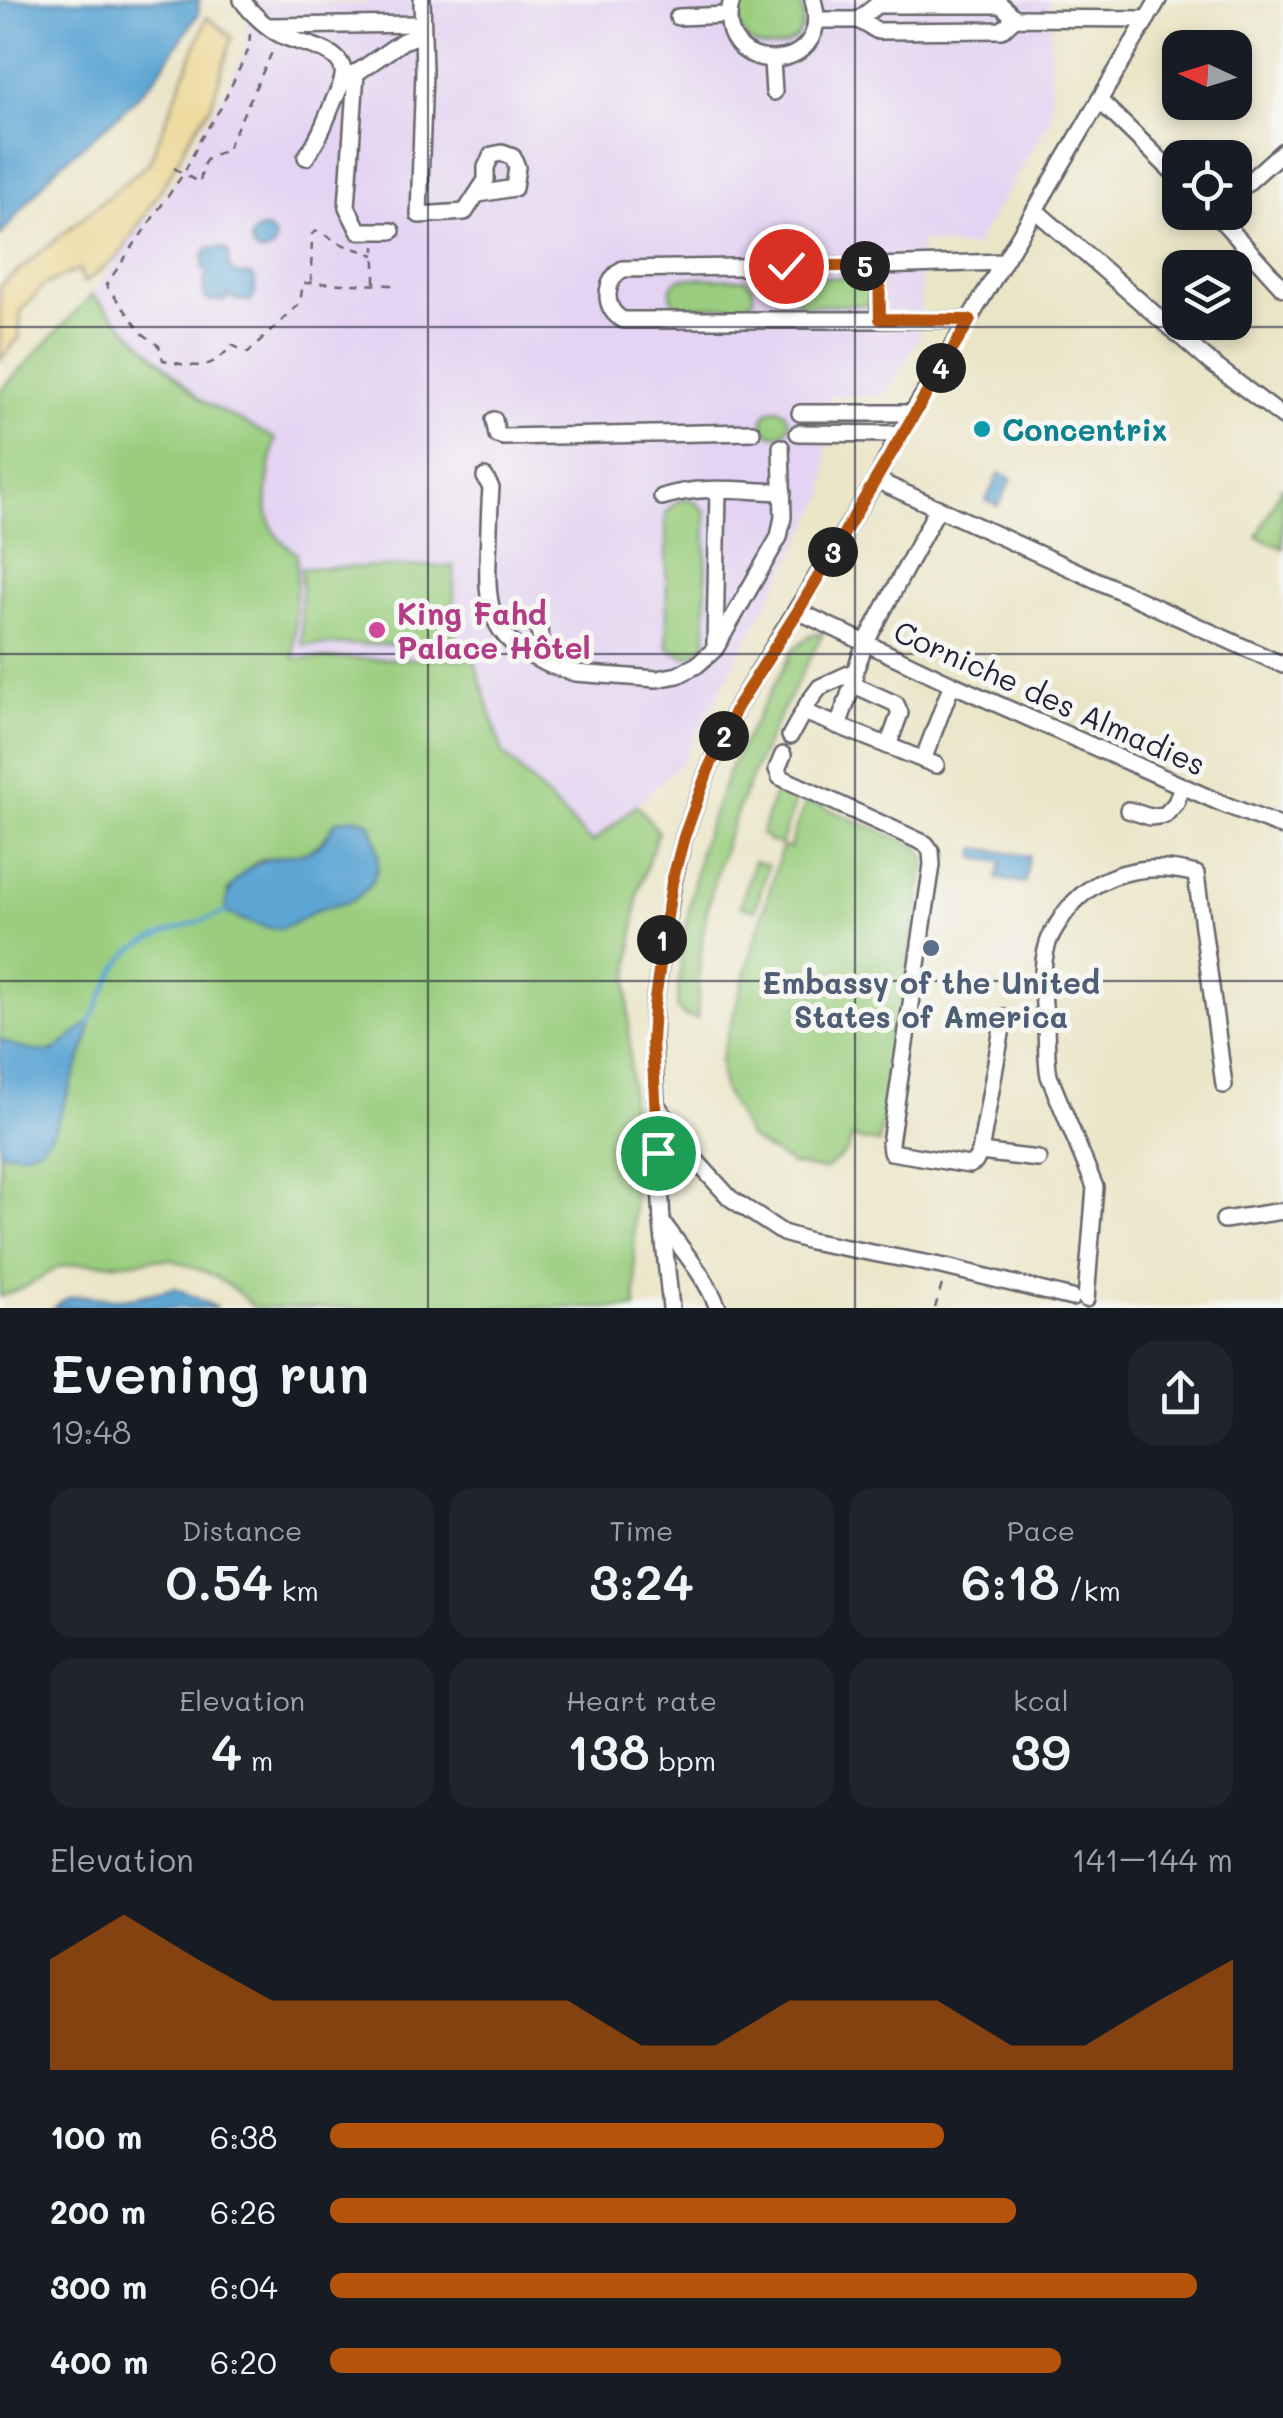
<!DOCTYPE html>
<html lang="en">
<head>
<meta charset="utf-8">
<style>
	:root { --surface:#171b24; --page:#20242c; --text:#f1f3f6; --muted:#9ea1a6; --accent:#b45309 }
	body { margin:0; font-family:Mali,sans-serif; background:var(--page); color:var(--text); height:100vh; display:flex; flex-direction:column; font-size:38px; white-space:nowrap }
	* { box-sizing:border-box; margin:0 }
	p { font-size:32px; color:var(--muted) }
	.icon { flex:none; width:55px; height:55px; fill:none; stroke:currentColor; stroke-width:2; stroke-linecap:round; stroke-linejoin:round }
	.map { position:relative; height:1308px; overflow:hidden }
	.panel { display:flex; flex-direction:column; background:var(--surface); flex:1 }
	.panel>* { flex:none }
	.needle { width:65px; rotate:274deg }
	.buttons { position:absolute; left:1162px; top:30px; display:grid; gap:20px }
	.buttons a { display:grid; place-items:center; width:90px; height:90px; border-radius:20px; background:var(--surface); box-shadow:0 5px 15px #0003; font-size:50px }
	.pin { position:absolute; display:grid; place-items:center; width:85px; height:85px; color:#fff; margin:-42px; border:5px solid #fff; border-radius:50%; box-shadow:0 2px 10px #0007 }
	.km { position:absolute; width:50px; height:50px; margin:-25px; border-radius:50%; background:#222; color:#fff; font-size:28px; line-height:50px; text-align:center }
	.round { display:grid; place-items:center; flex:none; width:105px; height:105px; border-radius:30px; background:var(--page) }
	.headline { display:flex; align-items:center; justify-content:space-between; height:170px; padding:0 50px }
	h1 { font-size:55px; font-weight:600; line-height:75px }
	.figures { display:grid; grid-template-columns:repeat(3,1fr); gap:15px; height:170px; padding:10px 50px }
	.figures div { display:grid; align-content:center; border-radius:25px; background:var(--page); text-align:center }
	.figures b { font-size:50px; font-weight:600 }
	.figures small { font-size:28px; font-weight:400 }
	.figures p { font-size:28px }
	.chart { height:280px; padding:20px 50px }
	.chart p { display:flex; justify-content:space-between }
	.chart svg { width:100%; height:180px; margin-top:10px; fill:var(--accent); opacity:.7 }
	ul { padding:0 50px; list-style:none; font-size:32px }
	li { display:grid; grid-template-columns:160px 120px 1fr; align-items:center; height:75px }
	li i { height:25px; border-radius:12px; background:var(--accent) }
	.map>svg:first-child { display:block }
	.built { fill:#e4d3f2 }
	.green { fill:#9acd7e; stroke:#5e785c; stroke-width:2.5; fill-rule:evenodd }
	.sand { fill:#eeda9e; stroke:#887e6c; stroke-width:2.5 }
	.water { fill:#5da6d4; stroke:#406488; stroke-width:2.5 }
	.lines { fill:none; stroke-linecap:round; stroke-linejoin:round }
	.stream { stroke:#5da6d4; stroke-width:4 }
	.minor-casing { stroke:#68666c; stroke-width:20 }
	.path { stroke:#68666c; stroke-width:2.5; stroke-dasharray:8 8; stroke-linecap:butt }
	.minor { stroke:#fff; stroke-width:15 }
	.route-casing { stroke:#fff; stroke-width:20 }
	.route { stroke:#b45309; stroke-width:12 }
	.grid { fill:none; stroke:#22223b; stroke-width:2.5; stroke-opacity:0.55 }
	.culture-dot { fill:#0f9aa8; stroke:#f6f6f2; stroke-width:4 }
	.hotel-dot { fill:#d1479c; stroke:#f6f6f2; stroke-width:4 }
	.service-dot { fill:#5c6f8a; stroke:#f6f6f2; stroke-width:4 }
	.labels { text-anchor:middle; dominant-baseline:central; stroke-width:10; stroke-linejoin:round; paint-order:stroke }
	.culture-label { font-size:30px; font-weight:bold; fill:#0d838f; stroke:#f6f6f2; text-anchor:start }
	.hotel-label { font-size:30px; font-weight:bold; fill:#b23c85; stroke:#f6f6f2; text-anchor:start }
	.street-label { font-size:30px; fill:#22223b; stroke:#f6f6f2 }
	.service-label { font-size:30px; font-weight:bold; fill:#4e5e75; stroke:#f6f6f2 }
</style>
</head>
<body>
<div class="map">
<svg width="1283" height="1308" viewBox="0 0 1283 1308">
	<rect width="100%" height="100%" fill="#f6f6f2"/>
	<filter id="ink" filterUnits="userSpaceOnUse"><feTurbulence type="fractalNoise" baseFrequency=".01" numOctaves="2"/><feDisplacementMap in="SourceGraphic" scale="20" xChannelSelector="R" yChannelSelector="G"/><feConvolveMatrix kernelMatrix="1 2 1 2 8 2 1 2 1" color-interpolation-filters="sRGB"/></filter>
	<filter id="wash" filterUnits="userSpaceOnUse"><feTurbulence type="fractalNoise" baseFrequency=".0048" numOctaves="4" result="noise"/><feDisplacementMap in="SourceGraphic" scale="40" xChannelSelector="R" yChannelSelector="G"/><feGaussianBlur stdDeviation="2.25" result="paint"/><feColorMatrix in="noise" values="0 0 0 0 0 0 0 0 0 0 0 0 0 0 0 0 0 1.4 0 .05"/><feComposite in="paint" operator="in"/></filter>
	<g filter="url(#wash)">
		<rect width="100%" height="100%" fill="#ebe5c7"/>
		<polygon class="built" points="259,0 365,4 366,0 1050,0 1051,118 973,248 920,242 921,319 918,340 886,395 829,396 825,496 681,763 637,804 658,831 638,892 628,986 636,1308 255,1308 236,1291 213,1275 173,1260 155,1259 127,1263 76,1264 59,1267 25,1287 0,1297 0,391 92,295 176,178 198,135 222,97 246,48 247,16"/>
		<g class="green">
			<path d="M 744,0 L 798,0 C 829,61 714,65 744,0 Z"/>
			<path d="M 807,277 L 868,278 L 873,281 L 873,302 L 868,305 L 801,305 L 793,297 C 791,286 796,279 807,277 Z"/>
			<polygon points="684,278 746,279 753,287 753,299 745,306 678,307 671,298 671,287 679,279"/>
			<path d="M 92,295 L 201,400 L 275,439 C 270,468 258,511 278,537 C 283,543 291,549 297,554 L 294,658 L 474,659 L 503,753 L 592,843 L 637,805 L 658,831 L 638,892 L 628,986 L 636,1308 L 255,1308 L 236,1291 L 213,1275 L 173,1260 L 155,1259 L 127,1263 L 76,1264 L 59,1267 L 25,1287 L 0,1297 L 0,1152 L 23,1153 L 42,1146 L 55,1128 L 88,1039 L 89,1022 C 55,1053 45,1064 0,1039 L 0,391 ZM 336,821 L 377,870 L 369,885 L 354,900 L 317,910 L 290,925 L 276,929 L 239,919 L 227,892 C 235,883 244,870 255,863 C 262,859 271,858 279,857 C 312,852 318,850 336,821 Z"/>
			<circle cx="776" cy="422" r="13"/>
			<polygon points="1283,485 1283,548 1257,537"/>
			<polygon points="686,499 694,501 706,512 706,643 702,650 687,657 672,651 667,644 666,513 678,501"/>
			<polygon points="454,566 454,644 302,645 301,568"/>
			<path d="M 823,633 C 773,727 723,821 704,926 C 699,957 699,989 697,1019 L 684,1016 L 677,1008 L 683,941 L 701,846 L 731,766 L 794,648 L 811,635 Z"/>
			<polygon points="782,789 798,794 781,845 767,840 767,837 761,835 775,792 781,794"/>
			<polygon points="807,800 919,847 926,859 879,1143 852,1138 846,1153 824,1170 791,1164 749,1138 723,1089 720,1062 782,847 790,848 794,832"/>
			<polygon points="754,861 768,866 755,910 740,906"/>
		</g>
		<polygon class="sand" points="207,17 232,37 211,106 189,138 170,175 119,256 84,283 79,269 44,285 21,311 19,338 0,360 0,286 149,163"/>
		<g class="water">
			<polygon points="0,0 199,0 198,14 154,79 120,114 55,169 0,236"/>
			<circle cx="263" cy="241" r="12"/>
			<polygon points="209,248 224,248 229,253 229,268 235,274 251,275 255,279 255,295 250,301 235,300 230,295 224,301 208,301 204,296 204,279 209,274 203,269 204,253"/>
			<polygon points="1000,473 1012,479 998,506 986,500"/>
			<path d="M 355,817 L 370,822 C 381,849 384,879 356,898 C 346,905 330,905 319,909 C 309,913 301,920 292,924 C 290,925 279,929 277,929 C 268,929 234,917 225,912 C 228,875 254,860 288,855 C 299,853 309,853 318,846 C 326,840 331,829 336,821 Z"/>
			<polygon points="977,848 1029,856 1025,883 997,879 1002,862 975,858"/>
			<path d="M 91,1021 L 88,1039 L 55,1128 L 42,1146 L 23,1153 L 0,1152 L 0,1039 C 18,1049 33,1052 53,1052 Z"/>
			<path d="M 176,1288 L 217,1308 L 52,1308 C 81,1286 89,1300 121,1299 C 139,1298 158,1291 176,1288 Z"/>
		</g>
		<g class="lines">
			<path class="stream" d="M 89,1024 C 101,1001 109,975 127,955 C 148,934 200,923 228,911"/>
		</g>
	</g>
	<g filter="url(#ink)">
		<g class="lines">
			<g class="minor-casing">
				<g id="minor">
					<path d="M 242,0 C 251,13 268,29 283,36 C 300,44 339,48 343,70 C 345,80 338,91 334,100 C 326,120 319,139 306,157"/>
					<polyline points="422,0 424,72 419,215 465,212 486,180 486,167 492,155 502,153 513,157 517,167 514,188 479,194"/>
					<path d="M 732,0 C 708,78 836,79 813,0"/>
					<polyline points="678,17 728,15"/>
					<polyline points="816,20 858,20 878,31 1002,30 1015,18 1147,19"/>
					<polyline points="858,20 877,5 1001,5 1015,18"/>
					<polyline points="269,26 422,24"/>
					<polyline points="772,61 774,92"/>
					<polyline points="356,72 347,207 359,231 392,231"/>
					<polyline points="349,78 403,41 422,34"/>
					<polyline points="1099,100 1180,179"/>
					<polyline points="1235,194 1283,151"/>
					<polyline points="1035,210 1211,363 1283,417"/>
					<polyline points="1214,212 1283,288"/>
					<polyline points="879,266 879,319"/>
					<path d="M 970,320 L 623,320 C 602,309 604,280 623,269 L 786,266 L 879,266 L 1003,262"/>
					<polyline points="800,413 914,413"/>
					<polyline points="494,420 497,435 503,437 752,432"/>
					<polyline points="798,433 900,434"/>
					<path d="M 485,477 L 491,488 C 489,512 489,536 488,559 C 486,616 495,642 550,665"/>
					<polyline points="876,480 1283,665"/>
					<path d="M 662,497 C 701,484 744,491 783,492"/>
					<polyline points="798,611 952,684 1223,804 1283,827"/>
					<polyline points="538,622 540,636 550,665 575,673 657,679 678,675 697,665 715,649 779,537 783,517 781,447"/>
					<polyline points="715,646 718,490"/>
					<polyline points="854,685 896,704 900,713 888,746"/>
					<polyline points="804,712 936,765"/>
					<polyline points="838,726 855,678"/>
					<polyline points="790,736 808,703 820,687 855,671 865,644 938,508"/>
					<polyline points="783,755 777,769 780,777 926,844 931,851 932,865 890,1143 891,1152 969,1165 975,1162 980,1152 1004,1017"/>
					<polyline points="923,760 952,684"/>
					<polyline points="1128,810 1150,817 1165,815 1176,803 1182,786"/>
					<polyline points="656,1104 699,1164 730,1198 783,1233 810,1241 946,1267 1072,1298"/>
					<polyline points="980,1152 1038,1159"/>
					<polyline points="658,1153 699,1164"/>
					<polyline points="1224,1220 1283,1211"/>
					<path d="M 665,1226 C 684,1252 706,1277 718,1308"/>
					<path d="M 1086,1299 L 1095,1187 L 1049,1076 C 1046,1060 1047,1045 1046,1029 C 1044,1000 1039,971 1048,943 C 1051,933 1057,925 1063,916 C 1093,872 1147,861 1196,874 L 1224,1085"/>
					<polyline points="671,1308 662,1223 653,1042 654,1005 673,882 684,837 708,770 737,707 876,480 900,434 1035,210 1158,0"/>
				</g>
			</g>
			<g class="path">
				<path d="M 250,34 L 249,49 L 220,109 L 200,140 L 184,173 L 106,285 L 142,333 L 159,346 L 163,360 C 194,367 209,373 232,345 L 248,353 L 300,303 L 303,283 L 394,285"/>
				<path d="M 174,168 L 200,183 C 203,161 203,157 226,151 L 273,50"/>
				<polyline points="311,283 312,234 317,231 344,245 375,255"/>
				<polyline points="375,283 375,246"/>
				<polyline points="935,1308 943,1281"/>
			</g>
			<use href="#minor" class="minor"/>
		</g>
	</g>
	<g class="lines" filter="url(#ink)">
		<g class="route-casing">
			<polyline id="route" points="658,1153 652,1042 654,1006 672,882 684,837 708,770 737,707 798,611 970,320 880,319 879,266 786,266"/>
		</g>
		<use href="#route" class="route"/>
	</g>
	<path class="grid" d="M 428,0 L 428,1308M 855,0 L 855,1308M 0,327 L 1283,327M 0,654 L 1283,654M 0,981 L 1283,981"/>
	<circle class="culture-dot" cx="982" cy="429" r="10"/>
	<circle class="hotel-dot" cx="377" cy="630" r="10"/>
	<circle class="service-dot" cx="931" cy="948" r="10"/>
	<g class="labels">
		<g class="culture-label">
			<text x="1002" y="429">Concentrix</text>
		</g>
		<g class="hotel-label">
			<text x="397" y="613">King Fahd<tspan x="397" dy="34">Palace Hôtel</tspan></text>
		</g>
		<g class="street-label">
			<text transform="translate(1050 697) rotate(24)">Corniche des Almadies</text>
		</g>
		<g class="service-label">
			<text x="931" y="982">Embassy of the United<tspan x="931" dy="34">States of America</tspan></text>
		</g>
	</g>
</svg>
<div class="buttons">
<a><svg class="needle" viewBox="-14 -14 28 28"><path d="M0-13l5 13h-10z" fill="#e53935"/><path d="M0 13l5-13h-10z" fill="#9ea1a6"/></svg></a>
<a><svg class="icon" aria-label="locate" viewBox="0 0 24 24"><circle cx="12" cy="12" r="6"/><path d="M12 2v4M12 18v4M2 12h4M18 12h4"/></svg></a>
<a><svg class="icon" aria-label="layers" viewBox="0 0 24 24"><path d="M12 4l9 5-9 5-9-5zM3 14l9 5 9-5"/></svg></a>
</div>
<div class="pin" style="left:658px;top:1153px;background:#1e9e55"><svg class="icon" aria-label="arrive" viewBox="0 0 24 24"><path d="M6 21V4h12l-3 4 3 4H6"/></svg></div>
<div class="pin" style="left:786px;top:266px;background:#d93025"><svg class="icon" aria-label="check" viewBox="0 0 24 24"><path d="M5 12l5 5 9-10"/></svg></div>
<b class="km" style="left:662px;top:940px">1</b>
<b class="km" style="left:724px;top:736px">2</b>
<b class="km" style="left:833px;top:552px">3</b>
<b class="km" style="left:941px;top:368px">4</b>
<b class="km" style="left:865px;top:266px">5</b>
</div>
<section class="panel">
<div class="headline"><div><h1>Evening run</h1><p>19:48</p></div><a class="round"><svg class="icon" aria-label="share" viewBox="0 0 24 24"><path d="M12 15V3M7 8l5-5 5 5M5 13v7h14v-7"/></svg></a></div>
<div class="figures">
<div><p>Distance</p><b>0.54<small> km</small></b></div>
<div><p>Time</p><b>3:24</b></div>
<div><p>Pace</p><b>6:18<small> /km</small></b></div>
</div>
<div class="figures">
<div><p>Elevation</p><b>4<small> m</small></b></div>
<div><p>Heart rate</p><b>138<small> bpm</small></b></div>
<div><p>kcal</p><b>39</b></div>
</div>
<div class="chart"><p><span>Elevation</span>141–144 m</p>
<svg viewBox="0 0 160 44" preserveAspectRatio="none"><path d="M0 44V17L10 6L20 17L30 27L40 27L50 27L60 27L70 27L80 38L90 38L100 27L110 27L120 27L130 38L140 38L150 27L160 17V44z"/></svg>
</div>
<ul>
<li><b>100 m</b>6:38<i style="width:68%"></i></li>
<li><b>200 m</b>6:26<i style="width:76%"></i></li>
<li><b>300 m</b>6:04<i style="width:96%"></i></li>
<li><b>400 m</b>6:20<i style="width:81%"></i></li>
</ul>
</section>
</body>
</html>
